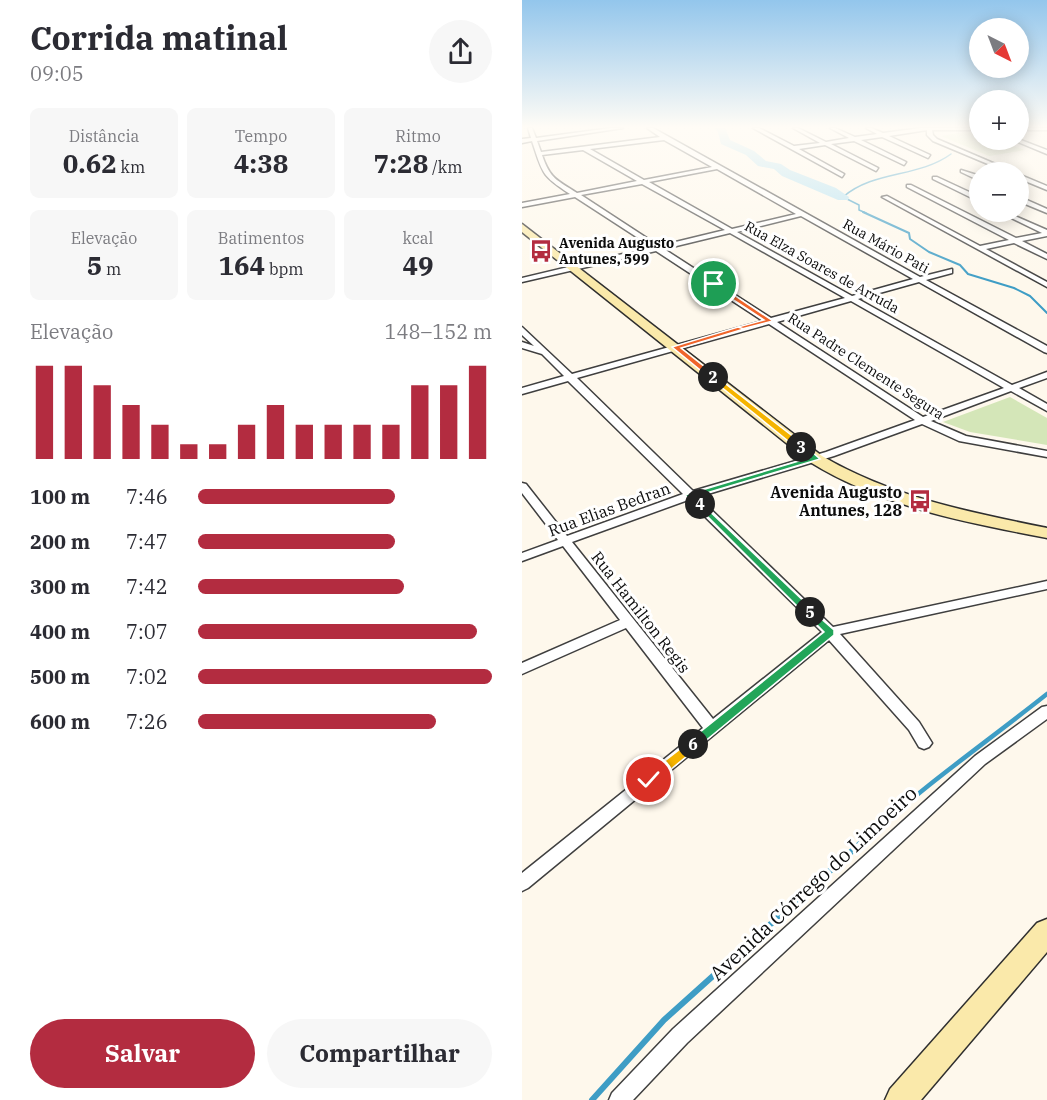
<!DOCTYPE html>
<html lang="pt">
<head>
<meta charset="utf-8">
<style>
	:root { --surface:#fff; --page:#f7f7f7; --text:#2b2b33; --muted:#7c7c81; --accent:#b32c40 }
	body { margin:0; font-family:"IBM Plex Serif",serif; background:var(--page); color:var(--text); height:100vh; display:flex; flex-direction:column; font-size:22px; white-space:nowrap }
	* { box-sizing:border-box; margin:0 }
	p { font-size:20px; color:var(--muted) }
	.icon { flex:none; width:33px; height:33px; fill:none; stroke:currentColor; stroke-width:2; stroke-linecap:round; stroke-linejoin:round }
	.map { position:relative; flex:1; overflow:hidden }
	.drawer { display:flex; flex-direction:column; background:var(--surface); width:522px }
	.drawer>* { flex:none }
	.needle { width:39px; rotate:138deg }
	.fabs { position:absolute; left:447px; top:18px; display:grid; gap:12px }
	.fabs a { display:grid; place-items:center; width:60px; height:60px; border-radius:50%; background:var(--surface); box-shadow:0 3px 15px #0003; font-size:30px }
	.pin { position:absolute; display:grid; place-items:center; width:51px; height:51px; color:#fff; margin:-26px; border:3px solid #fff; border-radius:50%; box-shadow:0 2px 6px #0007 }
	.km { position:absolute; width:30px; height:30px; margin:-15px; border-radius:50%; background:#222; color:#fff; font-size:16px; line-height:30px; text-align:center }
	.round { display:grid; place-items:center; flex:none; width:63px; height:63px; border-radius:32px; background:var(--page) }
	.headline { display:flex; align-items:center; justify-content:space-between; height:102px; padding:0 30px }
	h1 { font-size:33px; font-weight:800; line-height:45px }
	.metrics { display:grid; grid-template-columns:repeat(3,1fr); gap:9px; height:102px; padding:6px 30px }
	.metrics div { display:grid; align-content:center; border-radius:9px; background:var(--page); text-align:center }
	.metrics b { font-size:26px; font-weight:800 }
	.metrics small { font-size:16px; font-weight:400 }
	.metrics p { font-size:16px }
	.chart { height:168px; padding:12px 30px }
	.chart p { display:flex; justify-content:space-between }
	.chart svg { width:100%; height:108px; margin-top:6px; stroke:var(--accent); stroke-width:6 }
	.action { display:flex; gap:12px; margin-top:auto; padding:12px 30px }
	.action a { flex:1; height:69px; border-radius:36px; background:var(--accent); color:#fff; font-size:24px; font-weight:800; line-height:69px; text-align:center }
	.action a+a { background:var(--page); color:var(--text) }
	ul { padding:0 30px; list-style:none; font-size:20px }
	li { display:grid; grid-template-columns:96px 72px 1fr; align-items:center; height:45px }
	li i { height:15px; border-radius:8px; background:var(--accent) }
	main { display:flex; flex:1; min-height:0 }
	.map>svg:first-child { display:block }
	.green { fill:#d4e6b8 }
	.pitch { fill:#e5eec9 }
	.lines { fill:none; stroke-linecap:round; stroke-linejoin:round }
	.stream-far3 { stroke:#3e9dc5; stroke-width:1.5 }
	.stream-far2 { stroke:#3e9dc5; stroke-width:2 }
	.stream-far1 { stroke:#3e9dc5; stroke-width:4.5 }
	.stream { stroke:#3e9dc5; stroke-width:6 }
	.river { fill:#b3e1f2; fill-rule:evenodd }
	.street-casing { stroke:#3f3f3f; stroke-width:3 }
	.secondary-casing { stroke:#2e2e2e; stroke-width:3 }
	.street { fill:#fff; fill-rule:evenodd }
	.secondary { fill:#fae9aa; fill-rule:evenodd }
	.split-1 { fill:#f0652b; stroke:#fff; stroke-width:1.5 }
	.split-2 { fill:#f0652b; stroke:#fff; stroke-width:1.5 }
	.split-3 { fill:#f5b400; stroke:#fff; stroke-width:1.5 }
	.split-4 { fill:#22a559; stroke:#fff; stroke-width:1.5 }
	.split-5 { fill:#22a559; stroke:#fff; stroke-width:1.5 }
	.split-6 { fill:#22a559; stroke:#fff; stroke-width:1.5 }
	.split-7 { fill:#f5b400; stroke:#fff; stroke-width:1.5 }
	.labels { text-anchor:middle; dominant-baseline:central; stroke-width:6; stroke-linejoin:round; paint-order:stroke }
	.far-poi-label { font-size:14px; font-weight:bold; fill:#0c0c0c; stroke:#fff; text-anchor:start }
	.far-street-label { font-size:14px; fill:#0c0c0c; stroke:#fff }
	.poi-label { font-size:16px; font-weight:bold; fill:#0c0c0c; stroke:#fff; text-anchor:end }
	.street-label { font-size:16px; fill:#0c0c0c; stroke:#fff }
	.near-street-label { font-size:20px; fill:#0c0c0c; stroke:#fff }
</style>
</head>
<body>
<main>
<section class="drawer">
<div class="headline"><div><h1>Corrida matinal</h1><p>09:05</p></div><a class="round"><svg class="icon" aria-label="share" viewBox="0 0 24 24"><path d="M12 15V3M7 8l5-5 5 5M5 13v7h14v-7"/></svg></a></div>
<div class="metrics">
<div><p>Distância</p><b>0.62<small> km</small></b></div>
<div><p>Tempo</p><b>4:38</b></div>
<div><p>Ritmo</p><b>7:28<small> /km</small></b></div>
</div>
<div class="metrics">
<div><p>Elevação</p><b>5<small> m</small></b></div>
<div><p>Batimentos</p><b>164<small> bpm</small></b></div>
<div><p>kcal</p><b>49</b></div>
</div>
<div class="chart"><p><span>Elevação</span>148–152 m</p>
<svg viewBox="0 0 160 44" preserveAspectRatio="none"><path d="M5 44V6M15 44V6M25 44V14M35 44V22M45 44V30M55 44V38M65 44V38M75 44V30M85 44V22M95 44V30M105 44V30M115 44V30M125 44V30M135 44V14M145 44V14M155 44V6"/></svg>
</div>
<ul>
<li><b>100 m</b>7:46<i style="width:67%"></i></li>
<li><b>200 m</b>7:47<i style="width:67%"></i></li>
<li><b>300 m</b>7:42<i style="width:70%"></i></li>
<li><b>400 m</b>7:07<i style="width:95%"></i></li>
<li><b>500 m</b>7:02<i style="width:100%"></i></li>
<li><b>600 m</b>7:26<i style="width:81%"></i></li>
</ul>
<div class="action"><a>Salvar</a><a>Compartilhar</a></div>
</section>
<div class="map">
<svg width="525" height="1100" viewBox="0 0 525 1100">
	<rect width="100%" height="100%" fill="#fef8ec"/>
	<polygon class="green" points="488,397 525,418 525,445 448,432 421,422"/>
	<polygon class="pitch" points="454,130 457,132 458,140 476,140 503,150 467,156 419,136"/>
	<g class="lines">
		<path class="stream-far3" d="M 344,213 L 337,210 L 337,205 L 321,197 C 352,170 396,178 429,154"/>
		<polyline class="stream-far2" points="341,212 387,233 388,239 407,252 438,265 446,274 492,288 508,296 525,313"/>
		<path class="stream-far1" d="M 348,835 C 404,784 466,741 525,694"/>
		<polyline class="stream" points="70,1100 142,1020 350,833"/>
		<polygon class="river" points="192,128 203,128 208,140 232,151 244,161 259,164 268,170 314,188 327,197 326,200 316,200 260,176 252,169 236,166 224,155 199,144 196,132"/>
		<g class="street-casing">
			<g id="street">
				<path d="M 6,128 L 10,128 L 14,138 L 89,128 L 101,128 L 15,141 L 19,152 L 138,137 L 125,128 L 131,128 L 398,277 L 430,269 L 430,273 L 404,280 L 525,346 L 525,353 L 522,352 L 397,282 L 336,299 L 490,385 L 525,372 L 525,378 L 497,388 L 525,404 L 525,411 L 489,391 L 409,421 L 444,436 L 525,451 L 525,457 L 437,441 L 400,424 L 312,456 L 176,497 L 311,627 L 525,581 L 525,589 L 318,634 L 397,722 L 410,743 L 407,747 L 402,749 L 397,747 L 387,730 L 307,640 L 6,888 L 0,891 L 0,873 L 181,728 L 104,628 L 0,674 L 0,663 L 98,620 L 41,546 L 0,561 L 0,553 L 36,540 L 0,493 L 0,483 L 4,484 L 45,536 L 161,494 L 46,381 L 0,394 L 0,388 L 42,376 L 20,354 L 0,348 L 0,342 L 12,346 L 0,335 L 0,327 L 50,374 L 241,321 L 134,251 L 0,282 L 0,278 L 130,247 L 53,197 L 0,207 L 0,203 L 48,194 C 19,175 21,174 10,141 L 0,143 L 0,139 L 9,138 ZM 142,140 L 190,167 L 122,180 L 68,149 ZM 61,150 L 115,181 L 55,193 C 35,180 28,179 20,155 ZM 195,169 L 274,214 L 210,229 L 127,182 ZM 120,184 L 203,230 L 137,246 L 59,195 ZM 279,216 L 391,279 L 330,296 L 215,232 ZM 208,233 L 323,298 L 249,318 L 142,249 ZM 329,301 L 482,388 L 401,417 L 255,322 ZM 247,324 L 393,420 L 304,452 L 171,491 L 55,378 ZM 166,500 L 300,632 L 191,719 L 50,542 Z"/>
				<polygon points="231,128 237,128 272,146 298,143 271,128 276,128 304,142 327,138 308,128 313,128 333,137 355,134 344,128 349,128 361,133 399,128 458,128 458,130 410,130 411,135 415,139 492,172 485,172 411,141 405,135 405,130 367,136 408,155 406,158 360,137 339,140 384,162 382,165 332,141 309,144 356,168 354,171 303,145 277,149 322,174 320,177"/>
				<rect x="496" y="128" width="29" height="2"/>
				<polygon points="496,139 525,150 525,154 491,140"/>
				<polygon points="439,170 458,176 458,181 439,172"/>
				<polygon points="496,174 525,186 525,190 496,178"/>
				<polygon points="411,177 415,177 458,197 458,202 411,179"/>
				<polygon points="385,185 389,185 494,238 520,233 477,212 484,212 525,230 525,236 500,241 525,254 525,259 492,243 464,249 525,282 525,287 360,197 365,196 458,246 487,240 385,187"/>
				<polygon points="496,196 525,209 525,213 496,201"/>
				<polygon points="525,706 525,719 463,764 165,1043 111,1100 87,1100 90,1093 151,1029 453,756 520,707"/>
			</g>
		</g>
		<g class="secondary-casing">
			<g id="secondary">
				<path d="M 0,224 L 300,456 C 370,497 446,512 525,528 L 525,538 C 442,522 361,507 288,462 L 0,232 Z"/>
				<polygon points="525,919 525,952 399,1100 363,1100 368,1089 515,923"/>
			</g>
		</g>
		<use href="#street" class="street"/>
		<use href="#secondary" class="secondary"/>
	</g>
	<linearGradient id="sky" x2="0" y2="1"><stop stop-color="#93c6ec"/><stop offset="0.45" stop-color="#fffcf6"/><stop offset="1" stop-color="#fffcf6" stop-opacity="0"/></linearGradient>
	<rect width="525" height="282" fill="url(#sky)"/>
	<polygon class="split-1" points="190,283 194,283 251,321 216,330 216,327 242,320 190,286"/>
	<polygon class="split-2" points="216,327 222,329 159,348 193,375 193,378 188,378 150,347"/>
	<polygon class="split-3" points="191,374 282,445 282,449 276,449 188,378 187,377"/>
	<polygon class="split-4" points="276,445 282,445 298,459 174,496 182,504 181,506 175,506 163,495 287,458 276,449"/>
	<polygon class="split-5" points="178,502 291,610 291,615 284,615 173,504"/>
	<polygon class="split-6" points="288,609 312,630 312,635 176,747 167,747 167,741 302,632 282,612"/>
	<polygon class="split-7" points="171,739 176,741 176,747 131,784 122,784 120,780 122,777"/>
	<defs>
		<g id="bus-bare" transform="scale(1.8)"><path d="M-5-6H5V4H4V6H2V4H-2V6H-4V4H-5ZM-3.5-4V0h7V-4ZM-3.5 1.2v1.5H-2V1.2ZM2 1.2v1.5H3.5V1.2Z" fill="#b32c40" stroke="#fff" stroke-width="2.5" paint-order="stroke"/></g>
	</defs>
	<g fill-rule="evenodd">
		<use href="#bus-bare" x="19" y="251"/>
		<use href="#bus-bare" x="398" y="501"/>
	</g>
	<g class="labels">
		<g class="far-poi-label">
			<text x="37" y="243">Avenida Augusto<tspan x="37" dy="16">Antunes, 599</tspan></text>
		</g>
		<g class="far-street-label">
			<text transform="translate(364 246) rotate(29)">Rua Mário Pati</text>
			<text transform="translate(300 267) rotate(29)">Rua Elza Soares de Arruda</text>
			<text transform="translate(344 366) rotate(33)">Rua Padre Clemente Segura</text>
		</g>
		<g class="poi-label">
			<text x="380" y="492">Avenida Augusto<tspan x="380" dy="18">Antunes, 128</tspan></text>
		</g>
		<g class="street-label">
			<text transform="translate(87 509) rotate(-20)">Rua Elias Bedran</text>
			<text transform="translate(119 612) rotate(52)">Rua Hamilton Regis</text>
		</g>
		<g class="near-street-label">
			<text transform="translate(291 883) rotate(-43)">Avenida Córrego do Limoeiro</text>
		</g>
	</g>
</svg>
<div class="fabs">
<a><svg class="needle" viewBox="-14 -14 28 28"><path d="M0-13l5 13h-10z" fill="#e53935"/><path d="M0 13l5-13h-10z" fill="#7c7c81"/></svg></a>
<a>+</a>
<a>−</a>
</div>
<div class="pin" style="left:192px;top:284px;background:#1e9e55"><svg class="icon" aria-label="arrive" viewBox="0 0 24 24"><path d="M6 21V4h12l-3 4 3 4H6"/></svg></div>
<div class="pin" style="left:127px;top:780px;background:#d93025"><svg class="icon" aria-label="check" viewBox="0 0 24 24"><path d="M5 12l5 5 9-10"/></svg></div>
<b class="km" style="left:191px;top:377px">2</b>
<b class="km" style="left:279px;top:447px">3</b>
<b class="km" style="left:178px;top:504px">4</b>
<b class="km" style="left:288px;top:612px">5</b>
<b class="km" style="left:171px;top:744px">6</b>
</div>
</main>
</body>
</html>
